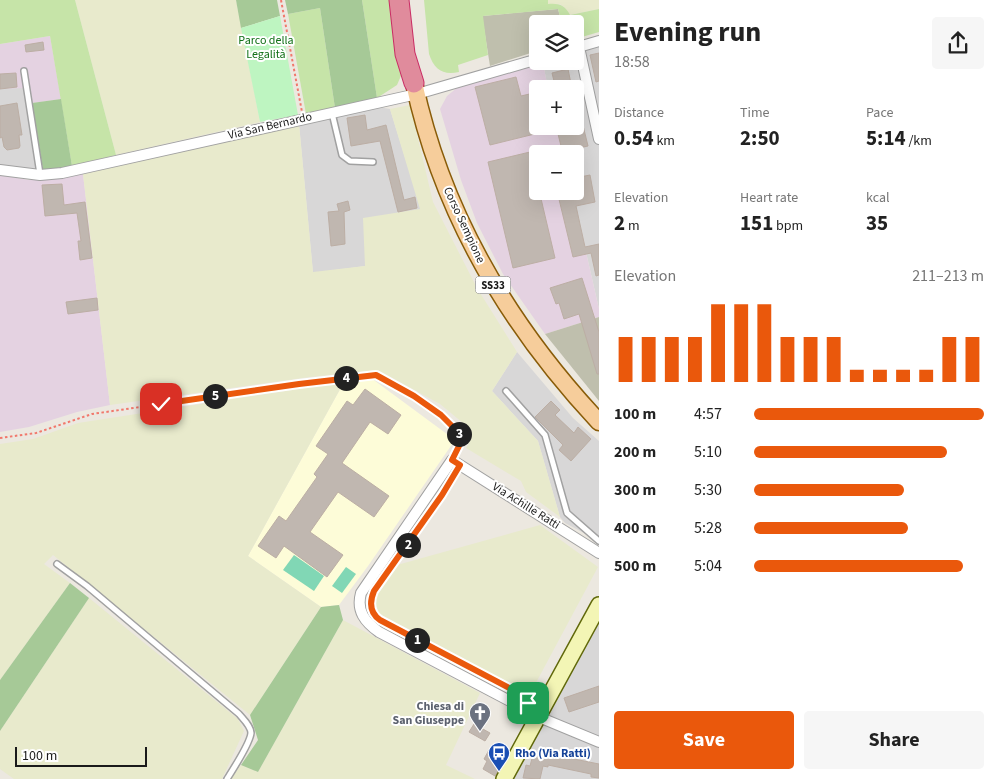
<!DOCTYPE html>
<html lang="en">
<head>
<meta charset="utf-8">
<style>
	:root { --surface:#fff; --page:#f6f6f6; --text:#222; --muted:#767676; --accent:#ea580c }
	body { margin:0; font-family:"Source Sans 3",sans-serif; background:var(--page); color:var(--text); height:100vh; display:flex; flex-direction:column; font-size:19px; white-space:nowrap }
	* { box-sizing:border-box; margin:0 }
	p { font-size:16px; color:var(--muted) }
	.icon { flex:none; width:28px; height:28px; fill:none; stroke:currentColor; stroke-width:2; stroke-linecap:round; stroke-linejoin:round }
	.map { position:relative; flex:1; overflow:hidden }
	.side { display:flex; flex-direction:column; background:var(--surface); width:400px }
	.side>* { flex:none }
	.buttons { position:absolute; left:529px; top:15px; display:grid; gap:10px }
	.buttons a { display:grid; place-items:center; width:55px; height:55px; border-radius:5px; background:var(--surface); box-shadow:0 5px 20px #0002; font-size:25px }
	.scale { position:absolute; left:15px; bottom:12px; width:132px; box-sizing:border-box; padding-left:5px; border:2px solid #1a1a1a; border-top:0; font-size:14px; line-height:18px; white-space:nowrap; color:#1a1a1a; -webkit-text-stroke:4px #fff; paint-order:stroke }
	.pin { position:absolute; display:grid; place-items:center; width:42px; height:42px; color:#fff; margin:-21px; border-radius:10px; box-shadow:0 2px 8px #0006 }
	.km { position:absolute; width:25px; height:25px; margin:-12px; border-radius:50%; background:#222; color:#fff; font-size:14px; line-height:25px; text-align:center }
	.round { display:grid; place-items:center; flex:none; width:52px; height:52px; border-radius:5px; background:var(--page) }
	.summary { display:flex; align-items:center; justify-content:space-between; height:85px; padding:0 15px }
	h1 { font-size:28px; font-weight:700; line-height:38px }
	.stats { display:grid; grid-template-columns:repeat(3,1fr); gap:8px; height:85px; padding:5px 15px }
	.stats div { display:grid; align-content:center }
	.stats b { font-size:21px; font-weight:700 }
	.stats small { font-size:14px; font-weight:400 }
	.stats p { font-size:14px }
	.chart { height:140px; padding:10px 15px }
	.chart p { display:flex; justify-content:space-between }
	.chart svg { width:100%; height:90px; margin-top:5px; stroke:var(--accent); stroke-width:6 }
	.action { display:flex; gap:10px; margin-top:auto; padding:10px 15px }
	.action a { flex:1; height:58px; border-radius:5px; background:var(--accent); color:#fff; font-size:20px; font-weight:700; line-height:58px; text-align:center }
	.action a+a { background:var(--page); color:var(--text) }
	ul { padding:0 15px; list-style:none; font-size:16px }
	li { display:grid; grid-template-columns:80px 60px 1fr; align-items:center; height:38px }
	li i { height:12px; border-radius:6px; background:var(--accent) }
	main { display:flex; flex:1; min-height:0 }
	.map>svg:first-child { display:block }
	.residential { fill:#d8d7d7 }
	.industrial { fill:#e4d2e1 }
	.education { fill:#fdfcd8 }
	.construction { fill:#bfbfad }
	.farmland { fill:#e8eacc }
	.grass { fill:#c6e4a8 }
	.forest { fill:#a6c997 }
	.park { fill:#bef5c1 }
	.pitch { fill:#81d7b5 }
	.building { fill:#c0b7b0; stroke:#bcaea4 }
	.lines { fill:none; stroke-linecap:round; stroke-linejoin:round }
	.lane-casing { stroke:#a1a1a1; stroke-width:8 }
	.street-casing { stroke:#a1a1a1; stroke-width:12 }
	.secondary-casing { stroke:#60680a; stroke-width:18 }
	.primary-casing { stroke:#895c08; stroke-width:19 }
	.highway-casing { stroke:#ca2d65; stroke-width:21 }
	.path { stroke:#f1786c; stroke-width:2; stroke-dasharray:2.5 2.5; stroke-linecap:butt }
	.lane { stroke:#fff; stroke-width:5 }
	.street { stroke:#fff; stroke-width:10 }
	.secondary { stroke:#f3f5b5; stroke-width:15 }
	.primary { stroke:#f6cd9b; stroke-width:16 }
	.highway { stroke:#e08b9c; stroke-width:19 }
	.route-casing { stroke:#fff; stroke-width:10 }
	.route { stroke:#ea580c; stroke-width:6 }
	.labels { text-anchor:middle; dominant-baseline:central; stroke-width:4; stroke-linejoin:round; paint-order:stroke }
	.shield { fill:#fff; stroke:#5f5f5f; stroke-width:1 }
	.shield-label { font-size:11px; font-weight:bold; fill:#1a1a1a }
	.park-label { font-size:12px; fill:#117017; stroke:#fff }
	.street-label { font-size:12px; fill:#1a1a1a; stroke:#fff }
	.worship-label { font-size:12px; font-weight:bold; fill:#5b616d; stroke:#fff; text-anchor:end }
	.transit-label { font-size:12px; font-weight:bold; fill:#164399; stroke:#fff; text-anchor:start }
</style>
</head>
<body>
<main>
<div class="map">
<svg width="599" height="779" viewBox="0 0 599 779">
	<rect width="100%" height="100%" fill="#ece8e0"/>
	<g class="residential">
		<polygon points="599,46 599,309 572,191 575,191 575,154 563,154 556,126 575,126 575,89 548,89 543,63 575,61 575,53"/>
		<polygon points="17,87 24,88 37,171 0,166 0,89"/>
		<polygon points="374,106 390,109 421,209 365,266 313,273 299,124"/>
		<polygon points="517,352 573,418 599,441 599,541 565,523 560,517 538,441 492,391"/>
		<polygon points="599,618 599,779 512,779"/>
	</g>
	<g class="industrial">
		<polygon points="50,36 61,99 26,104 24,88 0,89 0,44"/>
		<polygon points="543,63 548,89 538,89 538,126 556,126 563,154 538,154 538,191 572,191 599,309 599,317 545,334 503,274 477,223 461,180 440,109 447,96 458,87"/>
		<polygon points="83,174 110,405 77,412 29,427 0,432 0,175 29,180"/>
	</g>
	<polygon class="education" points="371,378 455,440 368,566 339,605 321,607 248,556 344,382"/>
	<g class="construction">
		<polygon points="558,9 562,24 538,24 537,51 490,66 482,16"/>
		<polygon points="599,317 599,401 545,334"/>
	</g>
	<g class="farmland">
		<polygon points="75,0 236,0 260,122 116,155"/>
		<polygon points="548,0 599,0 599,9 569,15 564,7 560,4 548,4"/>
		<polygon points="410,105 433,202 477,288 517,352 492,391 538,441 560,517 526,492 521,481 466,448 469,443 467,430 463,423 440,404 378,370 310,377 110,405 83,174 299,124 313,272 365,266 363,218 420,209 390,109"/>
		<polygon points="344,382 248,556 321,607 250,715 53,555 44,564 70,583 0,680 0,444 33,439 78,423"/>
		<polygon points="540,525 598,567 530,694 380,614 375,605 374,600 377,592 397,565"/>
		<polygon points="89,598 238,719 244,731 222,779 14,779 0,769 0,731"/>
		<polygon points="343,620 480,693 446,765 475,779 231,779 241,765 258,772"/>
	</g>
	<g class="grass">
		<polygon points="0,0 75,0 116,155 72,166 50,36 0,44"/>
		<polygon points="362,0 391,0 393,32 403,71 397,85 377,98"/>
		<path d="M 424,0 L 548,0 L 548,4 C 559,3 565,5 570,15 L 599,9 L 599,32 L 575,39 L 575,24 L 562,24 L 558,9 L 483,16 L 488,55 L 458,65 L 459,72 C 443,76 434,69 429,54 Z"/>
		<polygon points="320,8 335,108 306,114 288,14"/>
	</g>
	<g class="forest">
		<polygon points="236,0 277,0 280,16 241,28"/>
		<polygon points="285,0 362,0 377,98 335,108 320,8 288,14"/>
		<polygon points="61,99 72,166 43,170 32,103"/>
		<polygon points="70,583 89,598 0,731 0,680"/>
		<polygon points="339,605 343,620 258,772 241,765 258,740 250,715 321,607"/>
	</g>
	<polygon class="park" points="280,16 298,115 260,122 241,28"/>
	<g class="pitch">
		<polygon points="294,555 324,576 314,591 283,570"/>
		<polygon points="346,567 356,574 342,593 332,586"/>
	</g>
	<g class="building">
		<polygon points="43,42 44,50 26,52 25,45"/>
		<polygon points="599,53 599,81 596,82 590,55"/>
		<polygon points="568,69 572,89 556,89 552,73"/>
		<polygon points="16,73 17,87 0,89 0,74"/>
		<polygon points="516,77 521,96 538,92 538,126 554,126 555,129 490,145 475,87"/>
		<polygon points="17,103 22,135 19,135 20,146 19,148 7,150 4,147 2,137 0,138 0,106"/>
		<polygon points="575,105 578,105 588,146 570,150 570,154 542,154 542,151 561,146 558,134 570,131 568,126 575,126"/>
		<polygon points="365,115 367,130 386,125 404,200 415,197 417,208 398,212 380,141 351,146 347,118"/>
		<polygon points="530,152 555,258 513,268 488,162"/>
		<polygon points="590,175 595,202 576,206 585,247 599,244 599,275 596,276 591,253 573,257 557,191 577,191 575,178"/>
		<polygon points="62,184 64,205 85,202 92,258 80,260 78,241 81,241 77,213 45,216 42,185"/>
		<polygon points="348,201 350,210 344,212 345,244 331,246 328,212 339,211 337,204"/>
		<polygon points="582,278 599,332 599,374 597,374 579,314 564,319 559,303 556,304 550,288"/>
		<polygon points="97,298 98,310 68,314 66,302"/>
		<polygon points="365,389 401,415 388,434 370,422 342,463 389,496 374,517 338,492 310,532 343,555 327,577 284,546 276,558 258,546 279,516 286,521 317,477 314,474 328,454 316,446 347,401 353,405"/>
		<polygon points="551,401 560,410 555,415 574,433 578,427 591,439 571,461 559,450 563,445 535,417"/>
		<polygon points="599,686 599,702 569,712 564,698"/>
		<polygon points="474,724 490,733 485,741 469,732"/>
		<polygon points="489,750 504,759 495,776 483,769 487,761 484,759"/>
		<polygon points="534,751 599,764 599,778 591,777 591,774 548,765 548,767 543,766 540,779 523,778 526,765 530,766"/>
	</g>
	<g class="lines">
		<g class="lane-casing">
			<g id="lane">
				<polyline points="24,71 40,174"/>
				<polyline points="332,113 342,155 350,161 373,162"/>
				<polyline points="506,391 545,435 567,513 599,541"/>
				<path d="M 57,564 L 87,586 L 239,714 C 243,719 251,726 251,733 C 250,744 233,769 227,779"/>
			</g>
		</g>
		<g class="street-casing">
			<g id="street">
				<polyline points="579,47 599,139"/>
				<polyline points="575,48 599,41"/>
				<polyline points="0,170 40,175 62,173 417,94 538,59"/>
				<path d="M 599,553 L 452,460 L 361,593 C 356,611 365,622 379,632 L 546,720 L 599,742"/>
			</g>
		</g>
		<g class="secondary-casing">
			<polyline id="secondary" points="504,779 599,605"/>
		</g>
		<g class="primary-casing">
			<path id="primary" d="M 414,83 C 442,213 509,326 599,422"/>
		</g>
		<g class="highway-casing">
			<polyline id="highway" points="399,0 405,54 414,83"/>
		</g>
		<g class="path">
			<polyline points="281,0 302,112"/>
			<polyline points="0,438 36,433 92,414 299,384 376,375 414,396 441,415 459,433 459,446 455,453"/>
			<polyline points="393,565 451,480"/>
			<polyline points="372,610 370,600 373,593"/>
			<polyline points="381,621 530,699 529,701"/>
		</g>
		<use href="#lane" class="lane"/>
		<use href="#street" class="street"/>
		<use href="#secondary" class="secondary"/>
		<use href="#primary" class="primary"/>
		<use href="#highway" class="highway"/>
	</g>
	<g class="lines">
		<g class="route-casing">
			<path id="route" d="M 161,404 L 299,384 L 376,375 L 414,396 L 441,415 L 459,433 L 459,446 L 452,460 L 460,465 L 442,495 L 374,591 C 369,603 370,613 380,620 L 530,699 L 528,703"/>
		</g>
		<use href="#route" class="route"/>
	</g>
	<defs>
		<g id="church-pin" transform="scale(1.125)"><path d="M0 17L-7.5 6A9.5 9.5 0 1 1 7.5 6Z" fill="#6b7280" stroke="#fff"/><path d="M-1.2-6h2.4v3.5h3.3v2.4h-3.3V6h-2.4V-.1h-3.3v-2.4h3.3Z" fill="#fff"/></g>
		<g id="bus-pin" transform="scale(1.125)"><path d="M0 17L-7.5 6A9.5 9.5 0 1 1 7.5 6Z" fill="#1a4fb4" stroke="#fff"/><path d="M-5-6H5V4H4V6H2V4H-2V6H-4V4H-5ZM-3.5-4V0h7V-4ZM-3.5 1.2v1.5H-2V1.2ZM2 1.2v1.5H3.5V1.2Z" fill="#fff"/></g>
	</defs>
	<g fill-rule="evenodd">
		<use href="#church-pin" x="480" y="713"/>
		<use href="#bus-pin" x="499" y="753"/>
	</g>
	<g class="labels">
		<rect class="shield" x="475.5" y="276.5" width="35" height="17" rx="4"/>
		<g class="shield-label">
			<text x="493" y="285">SS33</text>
		</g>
		<g class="park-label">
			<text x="266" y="40">Parco della<tspan x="266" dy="14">Legalità</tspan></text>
		</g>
		<g class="street-label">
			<text transform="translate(270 126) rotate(-13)">Via San Bernardo</text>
			<text transform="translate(464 225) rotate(65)">Corso Sempione</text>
			<text transform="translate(526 506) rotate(32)">Via Achille Ratti</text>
		</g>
		<g class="worship-label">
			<text x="464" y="706">Chiesa di<tspan x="464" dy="14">San Giuseppe</tspan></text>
		</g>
		<g class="transit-label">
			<text x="515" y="753">Rho (Via Ratti)</text>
		</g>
	</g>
</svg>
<div class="buttons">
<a><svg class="icon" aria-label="layers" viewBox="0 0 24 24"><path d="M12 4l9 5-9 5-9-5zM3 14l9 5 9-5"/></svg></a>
<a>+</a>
<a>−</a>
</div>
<div class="scale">100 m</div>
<div class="pin" style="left:528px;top:703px;background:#1e9e55"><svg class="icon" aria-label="arrive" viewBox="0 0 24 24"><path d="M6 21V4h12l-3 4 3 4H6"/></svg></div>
<div class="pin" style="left:161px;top:404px;background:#d93025"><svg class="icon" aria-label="check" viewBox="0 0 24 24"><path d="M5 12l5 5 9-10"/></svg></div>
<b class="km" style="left:417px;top:640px">1</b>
<b class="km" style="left:408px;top:545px">2</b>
<b class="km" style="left:459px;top:434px">3</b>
<b class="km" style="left:346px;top:378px">4</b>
<b class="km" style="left:215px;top:396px">5</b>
</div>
<section class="side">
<div class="summary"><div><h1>Evening run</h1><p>18:58</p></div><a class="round"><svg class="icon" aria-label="share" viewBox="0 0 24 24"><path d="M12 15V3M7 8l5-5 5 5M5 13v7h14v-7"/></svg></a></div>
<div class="stats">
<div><p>Distance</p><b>0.54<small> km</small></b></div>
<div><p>Time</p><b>2:50</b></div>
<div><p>Pace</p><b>5:14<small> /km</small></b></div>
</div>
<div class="stats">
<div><p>Elevation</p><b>2<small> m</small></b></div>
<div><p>Heart rate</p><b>151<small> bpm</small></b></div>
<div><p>kcal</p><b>35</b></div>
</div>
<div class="chart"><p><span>Elevation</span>211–213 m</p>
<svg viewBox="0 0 160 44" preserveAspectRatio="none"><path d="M5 44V22M15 44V22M25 44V22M35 44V22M45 44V6M55 44V6M65 44V6M75 44V22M85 44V22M95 44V22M105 44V38M115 44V38M125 44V38M135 44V38M145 44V22M155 44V22"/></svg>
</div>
<ul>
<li><b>100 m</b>4:57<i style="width:100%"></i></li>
<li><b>200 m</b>5:10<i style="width:84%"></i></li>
<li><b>300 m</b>5:30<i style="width:65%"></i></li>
<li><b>400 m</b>5:28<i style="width:67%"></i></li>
<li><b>500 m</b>5:04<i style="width:91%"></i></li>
</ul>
<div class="action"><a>Save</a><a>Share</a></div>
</section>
</main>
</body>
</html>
